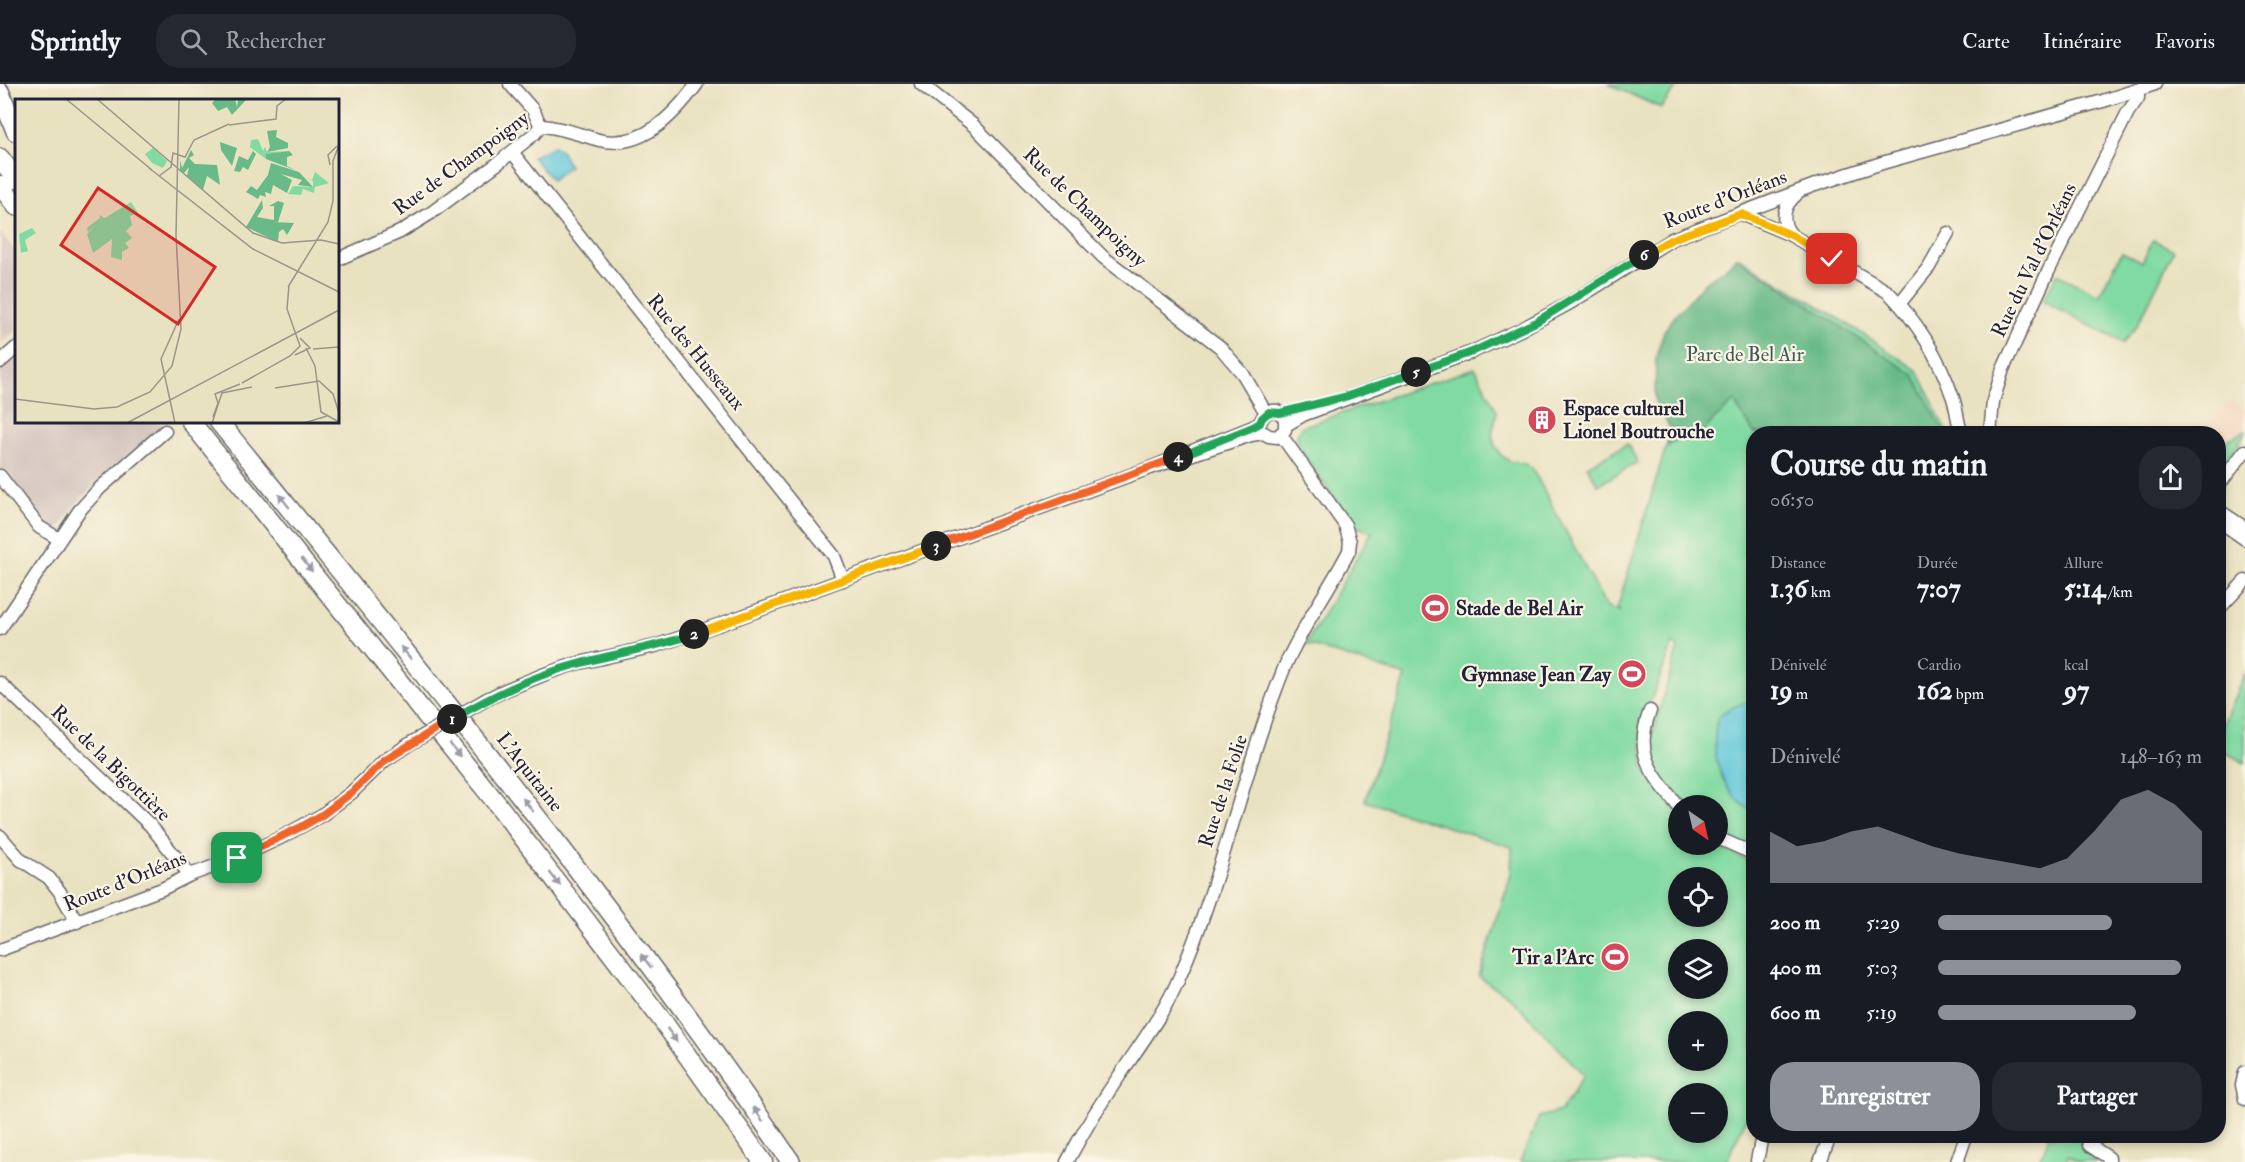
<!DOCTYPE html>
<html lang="fr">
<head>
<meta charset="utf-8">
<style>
	:root { --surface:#171b24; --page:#242831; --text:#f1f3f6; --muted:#9ea1a6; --line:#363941; --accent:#8c9099 }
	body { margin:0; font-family:"IM FELL Double Pica",serif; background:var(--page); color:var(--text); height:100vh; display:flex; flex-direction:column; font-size:22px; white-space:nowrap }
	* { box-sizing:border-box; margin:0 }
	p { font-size:20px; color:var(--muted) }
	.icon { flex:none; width:33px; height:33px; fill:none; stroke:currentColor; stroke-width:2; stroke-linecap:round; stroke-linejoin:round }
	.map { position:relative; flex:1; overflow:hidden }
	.sheet { position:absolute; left:1746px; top:342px; width:480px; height:717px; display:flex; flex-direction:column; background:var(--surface); border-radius:24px; box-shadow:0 3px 9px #0003 }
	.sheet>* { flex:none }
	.needle { width:39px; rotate:146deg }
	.fabs { position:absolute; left:1668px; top:711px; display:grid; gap:12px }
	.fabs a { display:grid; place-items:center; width:60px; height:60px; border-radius:50%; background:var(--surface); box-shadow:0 3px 9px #0003; font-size:30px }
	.pin { position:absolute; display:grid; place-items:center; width:51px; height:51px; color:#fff; margin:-26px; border-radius:12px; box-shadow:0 3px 9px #0006 }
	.km { position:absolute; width:30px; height:30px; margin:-15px; border-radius:50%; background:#222; color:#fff; font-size:16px; line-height:30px; text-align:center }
	.round { display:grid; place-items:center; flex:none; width:63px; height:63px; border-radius:24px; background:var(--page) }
	.head { display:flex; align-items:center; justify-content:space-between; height:102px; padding:0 24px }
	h1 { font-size:33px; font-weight:700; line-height:45px }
	.metrics { display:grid; grid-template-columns:repeat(3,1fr); gap:9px; height:102px; padding:6px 24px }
	.metrics div { display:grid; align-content:center }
	.metrics b { font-size:26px; font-weight:700 }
	.metrics small { font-size:16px; font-weight:400 }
	.metrics p { font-size:16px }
	.chart { height:168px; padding:12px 24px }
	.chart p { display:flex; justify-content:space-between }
	.chart svg { width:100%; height:108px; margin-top:6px; fill:var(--accent); opacity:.7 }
	.action { display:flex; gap:12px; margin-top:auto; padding:12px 24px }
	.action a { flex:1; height:69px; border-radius:24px; background:var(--accent); color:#fff; font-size:24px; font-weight:700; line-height:69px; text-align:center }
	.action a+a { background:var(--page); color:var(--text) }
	ul { padding:0 24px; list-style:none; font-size:20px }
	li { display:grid; grid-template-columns:96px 72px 1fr; align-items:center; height:45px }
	li i { height:15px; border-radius:8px; background:var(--accent) }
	header { display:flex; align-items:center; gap:36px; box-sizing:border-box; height:84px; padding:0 30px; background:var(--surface); border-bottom:2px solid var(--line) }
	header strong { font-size:28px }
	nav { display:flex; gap:33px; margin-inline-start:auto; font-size:21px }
	.search { width:420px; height:54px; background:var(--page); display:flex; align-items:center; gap:15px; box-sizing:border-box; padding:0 21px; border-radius:24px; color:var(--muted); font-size:22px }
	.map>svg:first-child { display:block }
	.built { fill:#f2d4be }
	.industrial { fill:#cfc0ba }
	.green { fill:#80daa1; stroke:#517e6e; stroke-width:1.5; fill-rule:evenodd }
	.forest { fill:#68ba87; stroke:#456e61; stroke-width:1.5 }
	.water { fill:#5fc8da; stroke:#40758a; stroke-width:1.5 }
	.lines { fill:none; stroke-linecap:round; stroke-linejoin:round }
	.minor-casing { stroke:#68656a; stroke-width:15 }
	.highway-casing { stroke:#68656a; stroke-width:21 }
	.minor { stroke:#fff; stroke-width:12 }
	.highway { stroke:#fff; stroke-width:18 }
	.minor-bridge-casing { stroke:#68656a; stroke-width:15; stroke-linecap:butt }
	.minor-bridge { stroke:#fff; stroke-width:12 }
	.oneway { fill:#9c9ca7 }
	.split-1-casing { stroke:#fff; stroke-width:12 }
	.split-2-casing { stroke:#fff; stroke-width:12 }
	.split-3-casing { stroke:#fff; stroke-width:12 }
	.split-4-casing { stroke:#fff; stroke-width:12 }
	.split-5-casing { stroke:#fff; stroke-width:12 }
	.split-6-casing { stroke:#fff; stroke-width:12 }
	.split-7-casing { stroke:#fff; stroke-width:12 }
	.split-1 { stroke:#f0652b; stroke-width:8 }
	.split-2 { stroke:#22a559; stroke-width:8 }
	.split-3 { stroke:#f5b400; stroke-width:8 }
	.split-4 { stroke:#f0652b; stroke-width:8 }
	.split-5 { stroke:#22a559; stroke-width:8 }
	.split-6 { stroke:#22a559; stroke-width:8 }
	.split-7 { stroke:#f5b400; stroke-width:8 }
	.labels { text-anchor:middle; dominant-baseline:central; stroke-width:4.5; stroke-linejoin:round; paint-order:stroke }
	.street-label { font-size:20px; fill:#22223b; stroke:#fcf5e5 }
	.park-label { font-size:20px; fill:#3e595a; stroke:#fcf5e5 }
	.poi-label { font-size:20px; font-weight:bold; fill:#22223b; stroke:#fcf5e5; text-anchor:start }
	.inset-road { fill:none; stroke:#99958b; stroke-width:1.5 }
	.view { fill:#d62828; fill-opacity:0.15; stroke:#d62828; stroke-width:3 }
	.inset-edge { fill:none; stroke:#22223b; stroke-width:3 }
</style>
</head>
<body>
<header>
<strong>Sprintly</strong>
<div class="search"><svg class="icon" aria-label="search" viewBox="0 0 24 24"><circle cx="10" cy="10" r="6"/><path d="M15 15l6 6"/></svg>Rechercher</div>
<nav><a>Carte</a><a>Itinéraire</a><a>Favoris</a></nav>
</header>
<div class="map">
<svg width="2245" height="1078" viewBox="0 0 2245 1078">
	<rect width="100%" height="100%" fill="#fcf5e5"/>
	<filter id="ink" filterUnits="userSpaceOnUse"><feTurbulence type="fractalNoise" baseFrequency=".0167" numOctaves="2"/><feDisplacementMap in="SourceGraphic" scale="12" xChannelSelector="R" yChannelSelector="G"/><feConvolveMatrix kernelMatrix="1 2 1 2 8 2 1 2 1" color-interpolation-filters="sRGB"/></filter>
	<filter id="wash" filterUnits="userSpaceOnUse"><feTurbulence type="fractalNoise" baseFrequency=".008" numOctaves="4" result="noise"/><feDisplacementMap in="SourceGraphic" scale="24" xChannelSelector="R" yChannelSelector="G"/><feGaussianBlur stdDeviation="1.35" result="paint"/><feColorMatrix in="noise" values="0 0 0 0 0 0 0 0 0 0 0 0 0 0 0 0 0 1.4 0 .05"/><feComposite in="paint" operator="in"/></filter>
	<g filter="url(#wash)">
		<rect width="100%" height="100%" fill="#e9e2c1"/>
		<polygon class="built" points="2231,316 2245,326 2245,345 2219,357 2218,350 2203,349"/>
		<g class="industrial">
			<polygon points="0,148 16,168 16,247 0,259"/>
			<polygon points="16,274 16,338 160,338 165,343 120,378 81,414 51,456 0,387 0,286"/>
		</g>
		<g class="green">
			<polygon points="1608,0 1679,0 1661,24"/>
			<polygon points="2153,156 2174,166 2137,242 2123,259 2043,217 2057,190 2099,211 2122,168 2142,178"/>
			<path d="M 1737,173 L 1843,237 L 1918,287 L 1947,349 L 1754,350 L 1753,770 L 1733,762 L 1718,754 L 1718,722 L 1678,722 L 1651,685 L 1649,661 L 1678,564 L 1673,560 L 1640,644 L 1645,684 L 1662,710 L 1678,728 L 1678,760 L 1714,761 L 1753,779 L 1753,1020 L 1726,1078 L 1520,1078 L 1539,1033 L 1561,1027 L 1584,991 L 1509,912 L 1479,893 L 1511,791 L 1512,763 L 1365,717 L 1406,592 L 1306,560 L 1372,448 L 1354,442 L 1298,362 L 1297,351 L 1301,343 L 1475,284 L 1497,327 L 1492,351 L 1495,362 L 1501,371 L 1511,378 L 1522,379 L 1532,384 L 1607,524 L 1621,528 L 1617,525 L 1671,346 L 1655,317 L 1656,273 L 1664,247 L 1675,232 L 1705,198 L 1726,184 ZM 1678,794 L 1718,794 L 1718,832 L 1678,832 ZM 1678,866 L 1718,866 L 1718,904 L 1678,904 ZM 1678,938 L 1718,938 L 1718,976 L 1678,976 ZM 1678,1010 L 1718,1010 L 1718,1048 L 1678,1048 Z"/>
			<polygon points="2245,347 2245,351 2219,386 2219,360"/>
			<polygon points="1627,360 1638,378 1598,401 1587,382"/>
			<polygon points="2245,589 2245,679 2219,665 2219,649"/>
			<polygon points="2049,1052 2080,1052 2096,1078 2080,1078 2068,1071 2066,1078 2040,1078"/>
		</g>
		<polygon class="forest" points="1737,173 1914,291 1944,349 1754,349 1734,318 1713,337 1695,356 1681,353 1668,362 1671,346 1655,317 1656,273 1664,247 1675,232 1705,198 1726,184"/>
		<g class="water">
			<polygon points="554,62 562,68 569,82 552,96 532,73"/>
			<path d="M 1744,619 L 1753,620 L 1753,728 C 1726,712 1713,682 1715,651 C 1716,645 1715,638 1719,633 C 1725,625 1736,622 1744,619 Z"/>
		</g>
	</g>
	<g filter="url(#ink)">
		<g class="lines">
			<g class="minor-casing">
				<g id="minor">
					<polyline points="510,0 533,26 541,42"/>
					<polyline points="921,0 973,41 1103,173 1220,263 1243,290 1266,329"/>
					<path d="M 541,42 C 561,43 580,51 599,56 C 642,66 674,31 697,0"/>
					<polyline points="512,68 834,472 843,496"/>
					<path d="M 1741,130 L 1791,151 L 1888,208 C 1918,238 1939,273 1953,314 C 1957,325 1957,338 1962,350"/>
					<path d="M 1791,151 C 1780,137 1783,122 1796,111"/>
					<polyline points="338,175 400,148 431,129 497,80 534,50 541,42"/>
					<polyline points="1899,220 1929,183 1948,149"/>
					<polyline points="0,278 16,264"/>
					<polyline points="1286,341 1303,331 1472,268 1520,246 1570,219 1672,155 1815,101 1882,79 2103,17 2155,0"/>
					<polyline points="1990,350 1993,317 2003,285 2048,188 2128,28 2138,14 2138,6"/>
					<polyline points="0,392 39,443 59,455"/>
					<polyline points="2218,402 2245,367"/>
					<polyline points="2218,426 2245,444"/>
					<polyline points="2218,436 2245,455"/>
					<polyline points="2218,526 2245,497"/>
					<polyline points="0,545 79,427 100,404 165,347"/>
					<polyline points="0,599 150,741 190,791"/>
					<path d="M 487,615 L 508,605 L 548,589 L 575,580 L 655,562 L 721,540 L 1150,384 L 1253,343 L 1260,339 C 1263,331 1268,326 1277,327 L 1285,334 L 1285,346 L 1277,353 L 1269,352 L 1264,349 L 1251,351 L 1150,384"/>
					<path d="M 1650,627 C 1633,671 1652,689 1678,722"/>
					<polyline points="0,752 21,776 49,794 60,808 77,838"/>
					<polyline points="1718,754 1754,770"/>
					<polyline points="0,866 162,805 190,791 237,774 280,754 322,731 351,709 384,677 411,659"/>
					<polyline points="2245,988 2242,1001 2245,1015"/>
					<polyline points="2087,1052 2089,1061 2109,1074 2109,1078"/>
					<polyline points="1757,1077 1762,1052"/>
					<path d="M 1067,1078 C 1084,1046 1103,1015 1124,985 C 1144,955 1166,926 1180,892 C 1223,792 1244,683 1285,582 C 1302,542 1329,506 1349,467 L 1350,458 L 1345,441 L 1281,351"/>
					<polyline points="1820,1078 1830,1052"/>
					<polyline points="1957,1078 1966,1052"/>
				</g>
			</g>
			<g class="highway-casing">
				<g id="highway">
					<polyline points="0,8 16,48"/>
					<polyline points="0,74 16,95"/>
					<polyline points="0,101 16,122"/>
					<polyline points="191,338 498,721 662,936 763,1078"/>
					<path d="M 219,338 C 415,580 615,820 791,1078"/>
				</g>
			</g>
			<use href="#minor" class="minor"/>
			<use href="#highway" class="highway"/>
			<g class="minor-bridge-casing">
				<polyline id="minor-bridge" points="411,659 487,615"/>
			</g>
			<use href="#minor-bridge" class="minor-bridge"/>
		</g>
		<defs><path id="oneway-solid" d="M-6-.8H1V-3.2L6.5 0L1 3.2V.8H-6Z" transform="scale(1.5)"/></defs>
		<g class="oneway">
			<use href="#oneway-solid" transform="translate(284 417) rotate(-129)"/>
			<use href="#oneway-solid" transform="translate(307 481) rotate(51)"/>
			<use href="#oneway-solid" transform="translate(406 569) rotate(-130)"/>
			<use href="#oneway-solid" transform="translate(455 666) rotate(52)"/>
			<use href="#oneway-solid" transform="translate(528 721) rotate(-128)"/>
			<use href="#oneway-solid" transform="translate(555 795) rotate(52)"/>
			<use href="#oneway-solid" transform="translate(646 877) rotate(-128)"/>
			<use href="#oneway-solid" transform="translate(672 951) rotate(54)"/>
			<use href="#oneway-solid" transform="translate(758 1030) rotate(-125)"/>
		</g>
	</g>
	<g class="lines" filter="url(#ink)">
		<g class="split-1-casing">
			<polyline id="split-1" points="237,774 303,742 322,731 351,709 384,677 452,635"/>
		</g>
		<g class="split-2-casing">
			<path id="split-2" d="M 452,635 C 491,613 530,593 574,581 C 614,569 655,564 694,550"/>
		</g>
		<g class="split-3-casing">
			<polyline id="split-3" points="694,550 936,462"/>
		</g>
		<g class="split-4-casing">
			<polyline id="split-4" points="936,462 1178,373"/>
		</g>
		<g class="split-5-casing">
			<polyline id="split-5" points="1178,373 1253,343 1260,339 1262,334 1269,328 1280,329 1348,312 1416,288"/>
		</g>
		<g class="split-6-casing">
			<polyline id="split-6" points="1416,288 1472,268 1536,238 1644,171"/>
		</g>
		<g class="split-7-casing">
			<polyline id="split-7" points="1644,171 1672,155 1741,130 1791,151 1832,175"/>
		</g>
		<use href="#split-1" class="split-1"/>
		<use href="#split-2" class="split-2"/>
		<use href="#split-3" class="split-3"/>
		<use href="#split-4" class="split-4"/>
		<use href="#split-5" class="split-5"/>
		<use href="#split-6" class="split-6"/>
		<use href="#split-7" class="split-7"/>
	</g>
	<defs>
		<g id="building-disc" transform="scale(1.5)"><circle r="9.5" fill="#d1495b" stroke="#fcf5e5"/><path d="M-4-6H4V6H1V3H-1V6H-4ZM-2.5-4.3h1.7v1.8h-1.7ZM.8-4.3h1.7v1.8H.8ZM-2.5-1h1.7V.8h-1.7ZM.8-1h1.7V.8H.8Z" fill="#fff"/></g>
		<g id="stadium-disc" transform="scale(1.5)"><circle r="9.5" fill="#d1495b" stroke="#fcf5e5"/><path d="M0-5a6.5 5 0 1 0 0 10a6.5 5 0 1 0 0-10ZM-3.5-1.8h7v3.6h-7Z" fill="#fff"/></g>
	</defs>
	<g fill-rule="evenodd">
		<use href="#building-disc" x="1542" y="336"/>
		<use href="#stadium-disc" x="1435" y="524"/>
		<use href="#stadium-disc" x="1632" y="590"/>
		<use href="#stadium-disc" x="1615" y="873"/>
	</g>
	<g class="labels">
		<g class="street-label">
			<text transform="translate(461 79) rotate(-36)">Rue de Champoigny</text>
			<text transform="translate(1725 115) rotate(-21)">Route d'Orléans</text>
			<text transform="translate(1085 123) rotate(44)">Rue de Champoigny</text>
			<text transform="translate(2034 176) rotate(-64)">Rue du Val d'Orléans</text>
			<text transform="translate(696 268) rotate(51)">Rue des Husseaux</text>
			<text transform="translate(111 679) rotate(44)">Rue de la Bigottière</text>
			<text transform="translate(530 688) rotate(52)">L'Aquitaine</text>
			<text transform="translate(1223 707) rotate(-72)">Rue de la Folie</text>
			<text transform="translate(125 797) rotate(-22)">Route d'Orléans</text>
		</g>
		<g class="park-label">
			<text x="1745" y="270">Parc de Bel Air</text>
		</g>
		<g class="poi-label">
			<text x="1563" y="324">Espace culturel<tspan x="1563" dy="23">Lionel Boutrouche</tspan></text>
			<text x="1456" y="524">Stade de Bel Air</text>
			<text x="1611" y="590" text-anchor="end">Gymnase Jean Zay</text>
			<text x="1594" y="873" text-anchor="end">Tir a l'Arc</text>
		</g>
	</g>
	<g transform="translate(15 15)">
		<rect width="324" height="324" fill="#e9e2c1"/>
		<path d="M 243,40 L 248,52 L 250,48 L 252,53 L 274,52 L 252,55 L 251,60 L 235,48 L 236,41 ZM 138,49 L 152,62 L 148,69 L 137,64 L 130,55 ZM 300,73 L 314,84 L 300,88 L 299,94 L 288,90 L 286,96 L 273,95 L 278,87 L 298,88 L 298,82 L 289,78 L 297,81 ZM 116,103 L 123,114 L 115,117 L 117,126 L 111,132 L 117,139 L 110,144 L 114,149 L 107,153 L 107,161 L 96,158 L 97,140 L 78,154 L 72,135 L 81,126 L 73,133 L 72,129 L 85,119 L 84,116 L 90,119 ZM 17,129 L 21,134 L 10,141 L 13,152 L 6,154 L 4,135 Z" fill="#80daa1"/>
		<path d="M 201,0 L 220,0 L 222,8 L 223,1 L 231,0 L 231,1 L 217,16 L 212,8 L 203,12 L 197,4 ZM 262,31 L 261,38 L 273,44 L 273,49 L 252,53 L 255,48 L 252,32 ZM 205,43 L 222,49 L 217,67 L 206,51 ZM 176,51 L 179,56 L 174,59 L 180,65 L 202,66 L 205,86 L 192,77 L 188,91 L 172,77 L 174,68 L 169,74 L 165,71 L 165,61 L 167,69 ZM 238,52 L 241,55 L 233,71 L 228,68 L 225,73 L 219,72 L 224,57 L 233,61 ZM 274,52 L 278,56 L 272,58 L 272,67 L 280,71 L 251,60 L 251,55 ZM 256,64 L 284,73 L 298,88 L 283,86 L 287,81 L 266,75 L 277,81 L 272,94 L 258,86 L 256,95 L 250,93 L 251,98 L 245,96 L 243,100 L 231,93 L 236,87 L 242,91 L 253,76 ZM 247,101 L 248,109 L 242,118 L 259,121 L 259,107 L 254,107 L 263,102 L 269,104 L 263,123 L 258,123 L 279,124 L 272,136 L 268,130 L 264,133 L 263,143 L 231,128 Z" fill="#68ba87"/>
		<path class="inset-road" d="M 51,0 L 137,71M 82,0 L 238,134 L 267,144 L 306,141 L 324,145M 214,26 L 261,20 L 262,7 L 271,0M 315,66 L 313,56 L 322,47M 134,69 L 238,150 L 324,193M 144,77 L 156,68 L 158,54 L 170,58 L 179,41 L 214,25M 273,188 L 313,123 L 318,102 L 318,62 L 324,46M 291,249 L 300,267 L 306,313 L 324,323M 298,250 L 324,248M 280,256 L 295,249 L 285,239M 227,284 L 275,257 L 285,247 L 272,210 L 274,186M 260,289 L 304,282 L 318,295 L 324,314M 0,300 L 79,310 L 102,308 L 135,293 L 157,267 L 166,230 L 161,136 L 164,0M 198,318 L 203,304 L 200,295 L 225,285M 112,324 L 324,211M 160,324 L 146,260 L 164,220M 197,324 L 207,294 L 237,288M 289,324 L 312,317"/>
		<path class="view" d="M 83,89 L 200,168 L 163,225 L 46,146 Z"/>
		<rect width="324" height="324" class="inset-edge"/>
	</g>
</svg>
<div class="fabs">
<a><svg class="needle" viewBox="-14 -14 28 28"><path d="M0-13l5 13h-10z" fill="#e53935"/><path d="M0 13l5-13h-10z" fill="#9ea1a6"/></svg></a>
<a><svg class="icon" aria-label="locate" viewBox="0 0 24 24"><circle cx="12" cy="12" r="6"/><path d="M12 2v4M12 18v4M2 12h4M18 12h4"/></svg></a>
<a><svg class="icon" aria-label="layers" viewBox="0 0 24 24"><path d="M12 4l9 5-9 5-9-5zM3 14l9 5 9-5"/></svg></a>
<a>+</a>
<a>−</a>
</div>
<div class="pin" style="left:237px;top:774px;background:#1e9e55"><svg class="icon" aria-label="arrive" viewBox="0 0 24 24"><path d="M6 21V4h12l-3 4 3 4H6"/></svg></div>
<div class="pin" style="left:1832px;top:175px;background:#d93025"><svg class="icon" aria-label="check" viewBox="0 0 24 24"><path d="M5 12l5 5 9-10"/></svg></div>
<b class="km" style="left:452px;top:635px">1</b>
<b class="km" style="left:694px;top:550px">2</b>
<b class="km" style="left:936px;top:462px">3</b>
<b class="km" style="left:1178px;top:373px">4</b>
<b class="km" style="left:1416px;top:288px">5</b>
<b class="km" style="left:1644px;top:171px">6</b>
<section class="sheet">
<div class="head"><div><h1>Course du matin</h1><p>06:50</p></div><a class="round"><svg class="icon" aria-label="share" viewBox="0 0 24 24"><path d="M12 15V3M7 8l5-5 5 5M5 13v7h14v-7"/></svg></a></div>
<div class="metrics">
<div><p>Distance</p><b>1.36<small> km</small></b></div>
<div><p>Durée</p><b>7:07</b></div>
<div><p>Allure</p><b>5:14<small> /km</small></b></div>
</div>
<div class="metrics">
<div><p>Dénivelé</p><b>19<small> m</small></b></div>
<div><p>Cardio</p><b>162<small> bpm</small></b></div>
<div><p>kcal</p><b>97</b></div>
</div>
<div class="chart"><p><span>Dénivelé</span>148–163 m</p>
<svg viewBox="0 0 160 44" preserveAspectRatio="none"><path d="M0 44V23L10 29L20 27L30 23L40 21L50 25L60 29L70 32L80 34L90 36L100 38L110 34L120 23L130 10L140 6L150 12L160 23V44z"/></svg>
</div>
<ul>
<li><b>200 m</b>5:29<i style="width:66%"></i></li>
<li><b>400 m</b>5:03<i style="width:92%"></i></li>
<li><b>600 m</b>5:19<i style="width:75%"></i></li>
</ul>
<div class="action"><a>Enregistrer</a><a>Partager</a></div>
</section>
</div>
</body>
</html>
